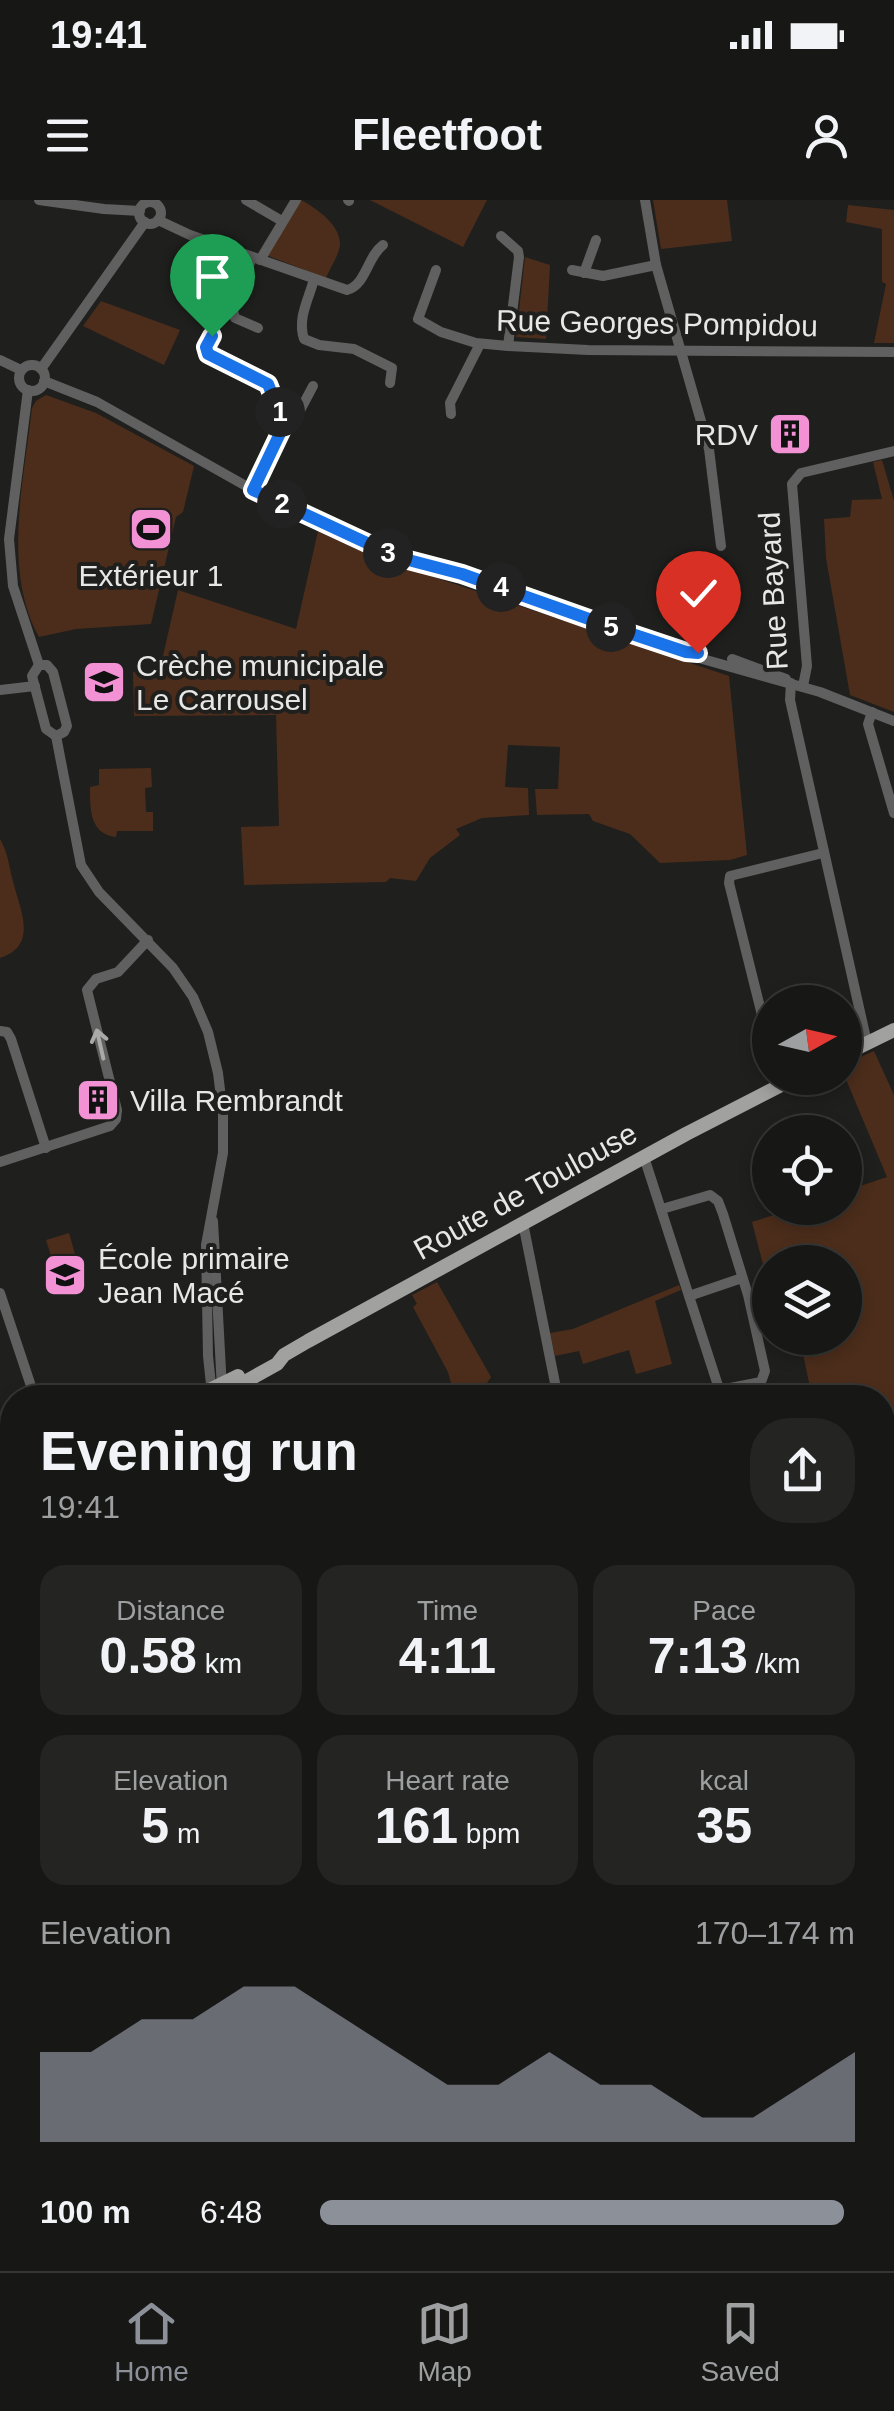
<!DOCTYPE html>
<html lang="en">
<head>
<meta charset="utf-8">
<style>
	:root { --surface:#171716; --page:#242423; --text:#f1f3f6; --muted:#9e9fa1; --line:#363635; --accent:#8c9099 }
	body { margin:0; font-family:Helvetica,sans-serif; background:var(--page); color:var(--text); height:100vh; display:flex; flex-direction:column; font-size:38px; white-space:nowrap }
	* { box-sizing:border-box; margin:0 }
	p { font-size:32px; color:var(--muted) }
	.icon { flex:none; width:55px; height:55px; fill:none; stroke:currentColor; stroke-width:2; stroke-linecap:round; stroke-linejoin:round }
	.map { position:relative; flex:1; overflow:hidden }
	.details { position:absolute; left:0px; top:1185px; width:895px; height:888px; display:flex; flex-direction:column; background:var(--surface); border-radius:40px 40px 0 0; box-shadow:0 5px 15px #0003,0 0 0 2px var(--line) }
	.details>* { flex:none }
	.needle { width:65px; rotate:82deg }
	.buttons { position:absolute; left:752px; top:785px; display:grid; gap:20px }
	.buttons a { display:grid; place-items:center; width:110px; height:110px; border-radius:50%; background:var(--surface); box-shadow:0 5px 15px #0003,0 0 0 2px var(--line); font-size:50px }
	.pin { position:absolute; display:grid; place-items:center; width:85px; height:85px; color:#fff; margin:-102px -42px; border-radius:50% 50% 50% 0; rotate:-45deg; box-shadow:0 0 10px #0007 }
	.pin .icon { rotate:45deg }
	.km { position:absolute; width:50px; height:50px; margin:-25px; border-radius:50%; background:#222; color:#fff; font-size:28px; line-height:50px; text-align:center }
	.round { display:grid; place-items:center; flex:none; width:105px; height:105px; border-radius:40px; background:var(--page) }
	.summary { display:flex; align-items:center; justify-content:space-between; height:170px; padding:0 40px }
	h1 { font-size:55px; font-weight:700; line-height:75px }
	.stats { display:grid; grid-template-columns:repeat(3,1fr); gap:15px; height:170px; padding:10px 40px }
	.stats div { display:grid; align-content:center; border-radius:25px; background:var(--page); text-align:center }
	.stats b { font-size:50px; font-weight:700 }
	.stats small { font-size:28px; font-weight:400 }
	.stats p { font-size:28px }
	.chart { height:280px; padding:20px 40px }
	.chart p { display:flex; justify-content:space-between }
	.chart svg { width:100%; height:180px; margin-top:10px; fill:var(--accent); opacity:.7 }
	ul { padding:0 40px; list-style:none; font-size:32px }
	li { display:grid; grid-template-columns:160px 120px 1fr; align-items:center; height:75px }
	li i { height:25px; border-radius:12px; background:var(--accent) }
	.status { display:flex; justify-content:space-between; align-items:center; height:70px; padding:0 50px; background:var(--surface); direction:ltr }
	.status svg { height:28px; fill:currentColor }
	header { display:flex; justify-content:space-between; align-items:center; height:130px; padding:0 40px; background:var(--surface); font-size:45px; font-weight:700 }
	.tabs { display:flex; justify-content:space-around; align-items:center; height:140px; border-top:2px solid var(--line); background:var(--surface); font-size:28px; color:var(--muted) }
	.tabs a { display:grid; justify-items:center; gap:5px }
	.tabs .on { color:var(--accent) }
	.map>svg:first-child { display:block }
	.green { fill:#4c2d1b }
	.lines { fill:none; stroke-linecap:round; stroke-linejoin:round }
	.minor { stroke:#5f605f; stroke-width:10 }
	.major { stroke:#a1a19f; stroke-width:14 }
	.tram { stroke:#aeaeac; stroke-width:2.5 }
	.oneway { stroke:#aaaaa9 }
	.route-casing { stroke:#fff; stroke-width:20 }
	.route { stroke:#1a73e8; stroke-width:12 }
	.labels { text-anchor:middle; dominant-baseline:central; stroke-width:8; stroke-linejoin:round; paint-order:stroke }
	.street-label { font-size:30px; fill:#e7e7e6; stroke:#1f1f1d }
	.poi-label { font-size:30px; fill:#e7e7e6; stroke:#1f1f1d; text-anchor:start }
</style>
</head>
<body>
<div class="status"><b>19:41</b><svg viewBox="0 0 49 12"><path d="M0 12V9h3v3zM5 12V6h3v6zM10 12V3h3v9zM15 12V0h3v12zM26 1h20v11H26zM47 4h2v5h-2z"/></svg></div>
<header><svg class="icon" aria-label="menu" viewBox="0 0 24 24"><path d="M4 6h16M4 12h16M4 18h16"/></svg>Fleetfoot<svg class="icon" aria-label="person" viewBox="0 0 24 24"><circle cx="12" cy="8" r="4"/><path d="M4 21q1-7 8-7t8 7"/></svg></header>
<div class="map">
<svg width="894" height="2071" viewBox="0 0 894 2071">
	<rect width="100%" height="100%" fill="#1f1f1d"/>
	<g class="green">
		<path d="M 301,0 C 316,8 341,25 340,45 C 339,55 330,68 326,78 L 266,55 Z"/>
		<polygon points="370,0 487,0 463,47"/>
		<polygon points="653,0 727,0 732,41 661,49"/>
		<polygon points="848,5 894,10 894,143 874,143 886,84 882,82 882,29 846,22"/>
		<polygon points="525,57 550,65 546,139 516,137"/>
		<polygon points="101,101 180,130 164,165 83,126"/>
		<path d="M 46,195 L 96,213 L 194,266 L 183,312 L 176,317 L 151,424 L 76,429 L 39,437 C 2,370 24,280 32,208 L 36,201 Z"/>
		<polygon points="882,260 894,301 894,512 850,495 826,358 824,319 850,317 852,300 882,299 873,262"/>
		<polygon points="318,331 377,358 729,476 747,655 730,660 660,663 630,634 593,621 589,614 537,615 535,589 558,589 560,547 508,545 505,587 528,588 529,615 482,618 456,629 460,635 430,658 416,681 390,678 386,682 244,685 241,627 279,626 276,515 134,516 133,472 152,470 155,458 162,460 178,390 296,429"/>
		<path d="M 151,568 L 152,587 L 145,588 L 146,612 L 153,612 L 153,631 L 117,631 L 116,637 C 90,634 90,610 90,587 L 99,585 L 99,569 Z"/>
		<path d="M 0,639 C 9,655 9,668 14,685 C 21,712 38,746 0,758 Z"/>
		<polygon points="874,851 894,895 894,1287 883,1286 882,1198 812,1197 801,1144 783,1146 781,1138 845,1138 845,1062 770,1062 770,1091 752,1022 796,1008 845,1008 845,991 887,977 845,877 845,864"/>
		<polygon points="69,1033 82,1078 60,1084 46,1040"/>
		<polygon points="437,1082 491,1177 485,1186 470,1197 454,1194 448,1172 413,1107 417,1104 412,1095"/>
		<polygon points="679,1085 681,1090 655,1101 672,1164 636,1174 629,1150 583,1164 579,1151 555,1156 550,1133 573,1129"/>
		<polygon points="8,1280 12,1300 12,1342 0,1346 0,1282"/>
		<polygon points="520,2060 623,2060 624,2071 520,2071"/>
	</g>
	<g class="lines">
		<g class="minor">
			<polyline points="39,0 104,9 140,11"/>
			<polyline points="246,0 282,21"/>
			<polyline points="348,0 349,1"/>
			<polyline points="645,0 656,65 709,249 721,346"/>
			<circle cx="150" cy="13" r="11"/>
			<path d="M 158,20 L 190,35 L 347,90 C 366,85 367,57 383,45"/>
			<polyline points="501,36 518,51 519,57 508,146"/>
			<polyline points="260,60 296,0"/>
			<polyline points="436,70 418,119 441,132 476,143 508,146 588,150 894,152"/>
			<polyline points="572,70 603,76 656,65"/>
			<polyline points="584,73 596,40"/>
			<path d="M 314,79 C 309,99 297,118 304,139 L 319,145 L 354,149 L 392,168 L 390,183"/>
			<polyline points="188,94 227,109"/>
			<polyline points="223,107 206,151 268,183 284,225 253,290"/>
			<polyline points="233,111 252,57"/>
			<polyline points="233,111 235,118 258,128"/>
			<polyline points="0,160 21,170"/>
			<circle cx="32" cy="178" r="13"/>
			<polyline points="41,169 145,22"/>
			<polyline points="44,181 97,202 253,290 397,357 522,394 699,458 820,492 894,521"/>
			<polyline points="28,190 9,339 13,386 39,465"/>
			<polyline points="451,214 450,203 480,144"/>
			<polyline points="284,225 295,220 313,186"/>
			<polyline points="732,459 786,479"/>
			<polyline points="39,465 47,465 53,472 67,526 64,532 56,536"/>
			<polyline points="39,465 32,476 46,529 56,536"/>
			<polyline points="791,483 790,500 867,843"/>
			<polyline points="803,486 807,466 792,284 801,273 894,251"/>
			<polyline points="0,490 35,486"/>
			<polyline points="872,512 868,524 894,613"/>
			<polyline points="56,536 81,665 99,692 173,768 193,797 208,832 218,873 223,914 223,953 206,1045 208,1156 212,1194"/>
			<polyline points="0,831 7,832 11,839 46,948"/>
			<polyline points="770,847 729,683 730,676 823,653"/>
			<polyline points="644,957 722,1198"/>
			<polyline points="0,962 110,926 116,919 117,910 87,790 96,779 118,772 148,740"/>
			<polyline points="662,1009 710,995 718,1001 723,1014 748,1095 765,1171 761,1182 720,1190"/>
			<polyline points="213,1021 222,1189"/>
			<polyline points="523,1023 558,1198"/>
			<polyline points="0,1093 35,1198"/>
			<polyline points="689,1096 742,1078"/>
			<polyline points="882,1320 889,1319"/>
			<polyline points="0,1353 12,1354"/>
			<polyline points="882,1391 894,1391"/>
			<polyline points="0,1526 12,1525"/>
			<polyline points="882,1721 894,1720"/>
			<polyline points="0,1821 12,1826"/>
			<polyline points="0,1861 12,1867"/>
			<polyline points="882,1881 894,1882"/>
			<polyline points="0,1914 12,1879"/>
			<polyline points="0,2056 12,2010"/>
			<polyline points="0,2056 32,2071"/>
			<polyline points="376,2060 402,2062"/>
			<polyline points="485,2060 486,2071"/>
			<polyline points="770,2060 770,2071"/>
			<polyline points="151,2071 153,2060"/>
		</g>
		<g class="major">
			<polyline points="845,854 894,830"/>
			<polyline points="193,1198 238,1176"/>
			<polyline points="216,1198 277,1164 284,1155 308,1141 686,934 795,878"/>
			<polyline points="0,1271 12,1267"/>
		</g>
		<polyline class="tram" points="0,2066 13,2071"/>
	</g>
	<defs><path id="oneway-shaft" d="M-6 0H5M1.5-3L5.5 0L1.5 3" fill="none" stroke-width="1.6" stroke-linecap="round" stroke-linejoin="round" transform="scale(2.5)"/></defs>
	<use class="oneway" href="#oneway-shaft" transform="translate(100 844) rotate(-103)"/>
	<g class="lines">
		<g class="route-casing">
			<polyline id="route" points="212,136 206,147 208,154 268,184 284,225 253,290 397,357 462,374 620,430 686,452 698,453"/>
		</g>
		<use href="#route" class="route"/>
	</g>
	<defs>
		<g id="building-square" transform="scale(2.25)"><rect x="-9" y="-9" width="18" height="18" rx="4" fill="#f391d5" stroke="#1f1f1d"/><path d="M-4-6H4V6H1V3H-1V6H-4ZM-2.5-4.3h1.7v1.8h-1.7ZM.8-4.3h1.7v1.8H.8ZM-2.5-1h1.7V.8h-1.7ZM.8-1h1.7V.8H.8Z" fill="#111"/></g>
		<g id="stadium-square" transform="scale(2.25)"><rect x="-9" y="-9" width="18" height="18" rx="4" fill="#f391d5" stroke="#1f1f1d"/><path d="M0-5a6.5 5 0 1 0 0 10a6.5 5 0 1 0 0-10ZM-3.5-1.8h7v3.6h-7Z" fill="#111"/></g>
		<g id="school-square" transform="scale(2.25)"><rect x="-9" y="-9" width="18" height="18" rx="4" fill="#f391d5" stroke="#1f1f1d"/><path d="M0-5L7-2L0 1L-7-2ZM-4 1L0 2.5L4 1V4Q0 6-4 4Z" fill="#111"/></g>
	</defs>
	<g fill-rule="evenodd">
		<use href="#building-square" x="790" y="234"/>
		<use href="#stadium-square" x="151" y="329"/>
		<use href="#school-square" x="104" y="482"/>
		<use href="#building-square" x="98" y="900"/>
		<use href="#school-square" x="65" y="1075"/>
	</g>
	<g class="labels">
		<g class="street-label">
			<text transform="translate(657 123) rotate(1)">Rue Georges Pompidou</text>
			<text transform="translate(773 391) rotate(-93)">Rue Bayard</text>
			<text transform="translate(525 991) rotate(-29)">Route de Toulouse</text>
		</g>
		<g class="poi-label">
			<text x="758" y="234" text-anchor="end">RDV</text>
			<text x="151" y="375" text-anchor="middle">Extérieur 1</text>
			<text x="136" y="465">Crèche municipale<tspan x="136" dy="34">Le Carrousel</tspan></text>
			<text x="130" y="900">Villa Rembrandt</text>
			<text x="98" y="1058">École primaire<tspan x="98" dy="34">Jean Macé</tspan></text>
		</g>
	</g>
</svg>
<div class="buttons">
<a><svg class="needle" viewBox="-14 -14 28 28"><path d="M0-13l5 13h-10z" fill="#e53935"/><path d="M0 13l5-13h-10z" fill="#9e9fa1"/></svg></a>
<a><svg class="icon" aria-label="locate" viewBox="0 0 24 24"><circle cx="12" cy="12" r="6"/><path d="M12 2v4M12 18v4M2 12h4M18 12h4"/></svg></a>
<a><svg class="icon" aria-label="layers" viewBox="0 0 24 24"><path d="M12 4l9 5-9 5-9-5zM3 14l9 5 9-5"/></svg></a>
</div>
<div class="pin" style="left:212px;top:136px;background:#1e9e55"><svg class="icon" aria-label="arrive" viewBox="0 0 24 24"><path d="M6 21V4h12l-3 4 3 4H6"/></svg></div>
<div class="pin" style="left:698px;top:453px;background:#d93025"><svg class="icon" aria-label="check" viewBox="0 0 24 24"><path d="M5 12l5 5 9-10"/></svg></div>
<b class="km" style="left:280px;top:212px">1</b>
<b class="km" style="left:282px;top:304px">2</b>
<b class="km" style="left:388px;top:353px">3</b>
<b class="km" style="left:501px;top:387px">4</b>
<b class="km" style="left:611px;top:427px">5</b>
<section class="details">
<div class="summary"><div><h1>Evening run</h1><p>19:41</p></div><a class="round"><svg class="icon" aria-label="share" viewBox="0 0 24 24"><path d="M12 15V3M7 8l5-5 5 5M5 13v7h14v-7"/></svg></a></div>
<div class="stats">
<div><p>Distance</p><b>0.58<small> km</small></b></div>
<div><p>Time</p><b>4:11</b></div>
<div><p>Pace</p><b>7:13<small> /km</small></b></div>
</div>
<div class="stats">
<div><p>Elevation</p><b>5<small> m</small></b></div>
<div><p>Heart rate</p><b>161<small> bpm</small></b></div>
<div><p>kcal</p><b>35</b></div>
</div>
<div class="chart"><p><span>Elevation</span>170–174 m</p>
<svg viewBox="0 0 160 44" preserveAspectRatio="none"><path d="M0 44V22L10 22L20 14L30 14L40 6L50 6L60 14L70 22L80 30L90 30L100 22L110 30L120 30L130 38L140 38L150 30L160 22V44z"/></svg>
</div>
<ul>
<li><b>100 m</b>6:48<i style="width:98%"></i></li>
</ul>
</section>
</div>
<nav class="tabs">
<a class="on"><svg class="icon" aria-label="home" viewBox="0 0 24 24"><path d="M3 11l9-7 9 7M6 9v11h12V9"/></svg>Home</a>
<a><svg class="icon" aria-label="map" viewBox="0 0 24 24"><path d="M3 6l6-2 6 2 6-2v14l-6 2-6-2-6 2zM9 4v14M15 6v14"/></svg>Map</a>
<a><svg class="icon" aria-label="saved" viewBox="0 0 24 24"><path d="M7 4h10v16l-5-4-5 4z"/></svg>Saved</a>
</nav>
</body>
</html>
